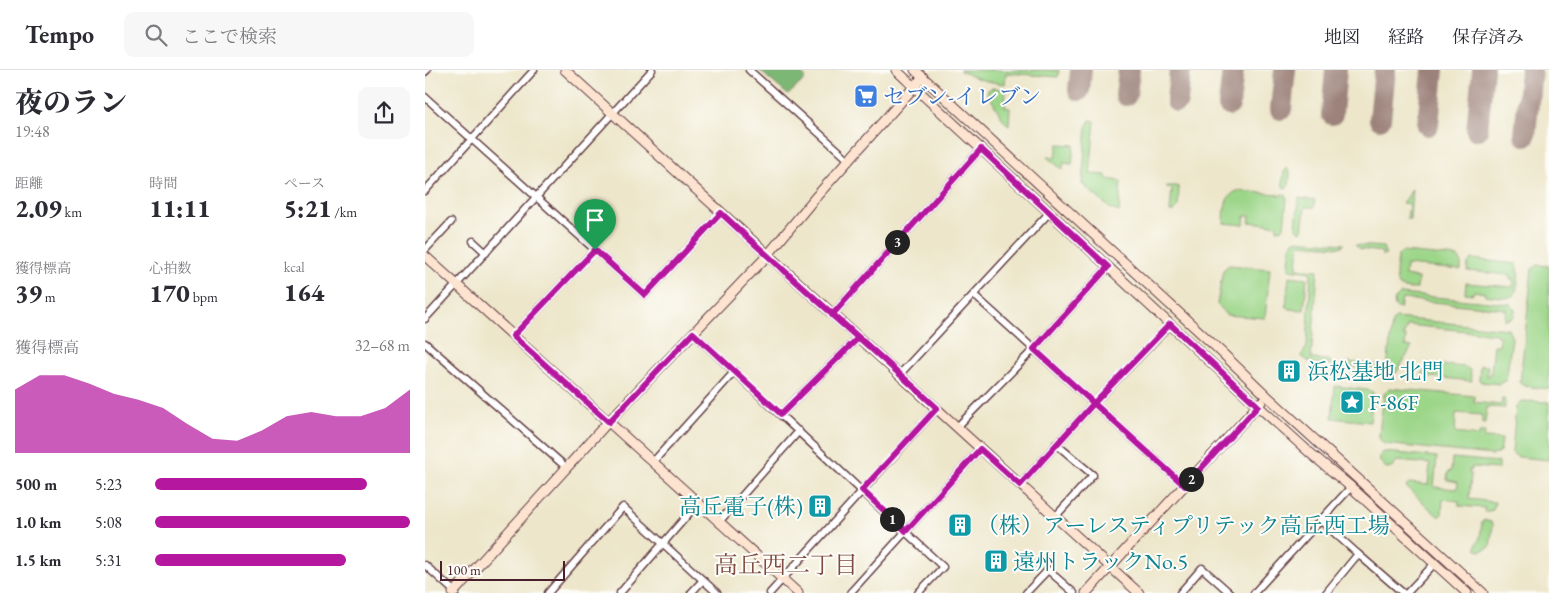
<!DOCTYPE html>
<html lang="ja">
<head>
<meta charset="utf-8">
<style>
	:root { --surface:#fff; --page:#f7f7f7; --text:#2b2b33; --muted:#7c7c81; --line:#e1e1e2; --accent:#b5179e }
	body { margin:0; font-family:"EB Garamond","Noto Serif JP",serif; background:var(--page); color:var(--text); height:100vh; display:flex; flex-direction:column; font-size:19px; white-space:nowrap }
	* { box-sizing:border-box; margin:0 }
	p { font-size:16px; color:var(--muted) }
	.icon { flex:none; width:28px; height:28px; fill:none; stroke:currentColor; stroke-width:2; stroke-linecap:round; stroke-linejoin:round }
	.map { position:relative; flex:1; overflow:hidden }
	.details { display:flex; flex-direction:column; background:var(--surface); width:425px }
	.details>* { flex:none }
	.scale { position:absolute; left:15px; bottom:12px; width:125px; box-sizing:border-box; padding-left:5px; border:2px solid #4a1f2b; border-top:0; font-size:14px; line-height:18px; white-space:nowrap; color:#4a1f2b; -webkit-text-stroke:4px #fdfcf7; paint-order:stroke }
	.pin { position:absolute; display:grid; place-items:center; width:42px; height:42px; color:#fff; margin:-51px -21px; border-radius:50% 50% 50% 0; rotate:-45deg; box-shadow:0 0 5px #0007 }
	.pin .icon { rotate:45deg }
	.km { position:absolute; width:25px; height:25px; margin:-12px; border-radius:50%; background:#222; color:#fff; font-size:14px; line-height:25px; text-align:center }
	.round { display:grid; place-items:center; flex:none; width:52px; height:52px; border-radius:10px; background:var(--page) }
	.head { display:flex; align-items:center; justify-content:space-between; height:85px; padding:0 15px }
	h1 { font-size:28px; font-weight:800; line-height:38px }
	.stats { display:grid; grid-template-columns:repeat(3,1fr); gap:8px; height:85px; padding:5px 15px }
	.stats div { display:grid; align-content:center }
	.stats b { font-size:25px; font-weight:800 }
	.stats small { font-size:14px; font-weight:400 }
	.stats p { font-size:14px }
	.chart { height:140px; padding:10px 15px }
	.chart p { display:flex; justify-content:space-between }
	.chart svg { width:100%; height:90px; margin-top:5px; fill:var(--accent); opacity:.7 }
	ul { padding:0 15px; list-style:none; font-size:16px }
	li { display:grid; grid-template-columns:80px 60px 1fr; align-items:center; height:38px }
	li i { height:12px; border-radius:6px; background:var(--accent) }
	header { display:flex; align-items:center; gap:30px; box-sizing:border-box; height:70px; padding:0 25px; background:var(--surface); border-bottom:1px solid var(--line) }
	header strong { font-size:24px }
	nav { display:flex; gap:28px; margin-inline-start:auto; font-size:18px }
	.search { width:350px; height:45px; background:var(--page); display:flex; align-items:center; gap:12px; box-sizing:border-box; padding:0 18px; border-radius:10px; color:var(--muted); font-size:19px }
	main { display:flex; flex:1; min-height:0 }
	.map>svg:first-child { display:block }
	.green { fill:#9cd689; stroke:#737a5a }
	.forest { fill:#7db775; stroke:#646b50 }
	.lines { fill:none; stroke-linecap:round; stroke-linejoin:round }
	.taxiway { stroke:#9c827a; stroke-width:22 }
	.street-casing { stroke:#623d43; stroke-width:9 }
	.secondary-casing { stroke:#623d43; stroke-width:11 }
	.street { stroke:#fff; stroke-width:6 }
	.secondary { stroke:#fde4d1; stroke-width:9 }
	.route-casing { stroke:#fff; stroke-width:10 }
	.route { stroke:#b5179e; stroke-width:6 }
	.labels { text-anchor:middle; dominant-baseline:central; stroke-width:4; stroke-linejoin:round; paint-order:stroke }
	.shop-label { font-size:22px; fill:#366cbe; stroke:#fdfcf7; text-anchor:start }
	.culture-label { font-size:22px; fill:#0d838f; stroke:#fdfcf7; text-anchor:start }
	.neighbourhood-label { font-size:24px; fill:#7f4a41; stroke:#fdfcf7 }
</style>
</head>
<body>
<header>
<strong>Tempo</strong>
<div class="search"><svg class="icon" aria-label="search" viewBox="0 0 24 24"><circle cx="10" cy="10" r="6"/><path d="M15 15l6 6"/></svg>ここで検索</div>
<nav><a>地図</a><a>経路</a><a>保存済み</a></nav>
</header>
<main>
<section class="details">
<div class="head"><div><h1>夜のラン</h1><p>19:48</p></div><a class="round"><svg class="icon" aria-label="share" viewBox="0 0 24 24"><path d="M12 15V3M7 8l5-5 5 5M5 13v7h14v-7"/></svg></a></div>
<div class="stats">
<div><p>距離</p><b>2.09<small> km</small></b></div>
<div><p>時間</p><b>11:11</b></div>
<div><p>ペース</p><b>5:21<small> /km</small></b></div>
</div>
<div class="stats">
<div><p>獲得標高</p><b>39<small> m</small></b></div>
<div><p>心拍数</p><b>170<small> bpm</small></b></div>
<div><p>kcal</p><b>164</b></div>
</div>
<div class="chart"><p><span>獲得標高</span>32–68 m</p>
<svg viewBox="0 0 160 44" preserveAspectRatio="none"><path d="M0 44V13L10 6L20 6L30 10L40 15L50 18L60 22L70 30L80 37L90 38L100 33L110 26L120 24L130 26L140 26L150 22L160 13V44z"/></svg>
</div>
<ul>
<li><b>500 m</b>5:23<i style="width:83%"></i></li>
<li><b>1.0 km</b>5:08<i style="width:100%"></i></li>
<li><b>1.5 km</b>5:31<i style="width:75%"></i></li>
</ul>
</section>
<div class="map">
<svg width="1124" height="523" viewBox="0 0 1124 523">
	<rect width="100%" height="100%" fill="#fdfcf7"/>
	<filter id="ink" filterUnits="userSpaceOnUse"><feTurbulence type="fractalNoise" baseFrequency=".02" numOctaves="2"/><feDisplacementMap in="SourceGraphic" scale="10" xChannelSelector="R" yChannelSelector="G"/><feConvolveMatrix kernelMatrix="1 2 1 2 8 2 1 2 1" color-interpolation-filters="sRGB"/></filter>
	<filter id="wash" filterUnits="userSpaceOnUse"><feTurbulence type="fractalNoise" baseFrequency=".0096" numOctaves="4" result="noise"/><feDisplacementMap in="SourceGraphic" scale="20" xChannelSelector="R" yChannelSelector="G"/><feGaussianBlur stdDeviation="1.12" result="paint"/><feColorMatrix in="noise" values="0 0 0 0 0 0 0 0 0 0 0 0 0 0 0 0 0 1.4 0 .05"/><feComposite in="paint" operator="in"/></filter>
	<g filter="url(#wash)">
		<rect width="100%" height="100%" fill="#ede6ca"/>
		<g class="green">
			<path d="M 534,0 L 634,0 L 633,7 L 581,3 L 580,14 C 563,12 550,9 534,0 Z"/>
			<path d="M 567,18 L 581,19 L 580,37 L 585,38 L 584,56 C 574,47 571,34 562,24 L 563,20 Z"/>
			<polygon points="665,50 670,51 665,104 681,105 681,109 696,111 694,142 686,139 657,114 662,56"/>
			<polygon points="633,74 649,75 647,94 638,93 638,100 622,87 631,87"/>
			<path d="M 862,98 L 865,102 L 864,115 L 861,118 L 858,117 C 858,111 857,102 862,98 Z"/>
			<polygon points="742,116 752,116 754,118 753,137 748,142 745,142 747,119 742,118"/>
			<polygon points="987,119 985,149 982,149 984,134 977,133 977,132 982,128"/>
			<path d="M 812,121 L 853,124 L 853,126 L 855,127 L 856,124 L 861,125 L 862,129 L 859,157 L 857,159 L 852,160 L 852,155 L 824,152 L 825,146 L 820,146 L 819,155 L 799,153 C 800,140 798,127 812,121 Z"/>
			<polygon points="874,128 890,130 889,137 880,137 877,162 874,161 871,157"/>
			<polygon points="870,170 919,174 918,176 914,177 874,174 872,198 893,200 886,289 904,290 908,295 886,293 876,286 882,277 886,202 864,199 865,176"/>
			<polygon points="930,175 958,177 961,185 957,186 957,182 934,179"/>
			<path d="M 977,182 L 1033,187 L 1036,191 L 1036,200 L 981,195 L 980,206 L 993,208 L 992,219 C 988,219 980,219 976,217 C 967,213 973,193 973,185 Z"/>
			<path d="M 1047,189 L 1092,194 C 1095,203 1093,217 1089,225 L 1082,228 L 1060,225 L 1060,223 L 1049,221 L 1048,224 L 1040,223 L 1041,213 L 1088,217 L 1089,210 L 1085,209 L 1085,205 L 1042,201 L 1043,193 Z"/>
			<polygon points="804,195 845,199 840,248 801,245 792,234 798,200"/>
			<polygon points="1113,195 1124,196 1124,319 1099,316 1095,313 1107,199"/>
			<polygon points="864,206 882,208 879,240 865,239 861,236"/>
			<polygon points="975,224 1086,234 1090,240 1089,246 1086,249 1080,250 1081,239 977,229 975,239 970,237 969,230"/>
			<polygon points="971,248 1083,259 1087,268 1081,311 1074,314 1056,312 1054,310 1055,295 1063,296 1062,306 1064,306 1066,302 1069,275 1074,275 1075,267 1072,266 1071,264 983,255 978,266 981,266 980,276 987,277 971,303 968,304 962,299 967,252"/>
			<polygon points="923,292 951,295 951,299 919,296"/>
			<polygon points="1007,294 1040,297 1045,300 1047,311 997,306 1002,295"/>
			<polygon points="910,316 942,320 948,322 945,352 907,348"/>
			<polygon points="964,318 1049,326 1049,332 1076,335 1077,328 1079,329 1080,332 1080,338 1062,337 1060,353 1057,353 1057,345 1031,343 1030,363 1054,366 1055,362 1060,362 1059,368 1077,369 1075,382 1072,384 1067,385 959,374 954,368 954,364 959,324"/>
			<polygon points="1096,331 1124,332 1124,390 1093,387 1087,383 1091,336"/>
			<path d="M 960,382 L 1012,387 L 1009,417 L 1032,419 L 1033,412 L 1022,410 L 1023,402 L 1026,401 L 1027,388 L 1074,392 L 1074,399 L 1047,397 L 1046,400 L 1044,400 L 1044,403 L 1046,404 L 1044,429 L 1070,432 L 1068,440 L 1059,442 L 1060,438 L 1034,436 L 1034,431 L 1018,429 L 1017,444 L 1014,447 L 981,417 L 984,413 L 1003,415 L 1005,394 L 972,391 L 968,397 L 963,399 C 957,395 952,390 956,383 Z"/>
			<polygon points="1059,450 1066,452 1068,455 1065,477 1056,481 1051,480 1051,475 1055,468 1057,452"/>
		</g>
		<polygon class="forest" points="334,0 373,0 381,8 363,25"/>
		<g class="lines">
			<g class="taxiway">
				<polyline points="654,20 656,0"/>
				<polyline points="701,25 704,0"/>
				<polyline points="752,31 755,0"/>
				<polyline points="804,35 808,0"/>
				<polyline points="856,39 860,0"/>
				<polyline points="907,44 911,0"/>
				<polyline points="955,49 960,0"/>
				<polyline points="1003,55 1008,0"/>
				<polyline points="1052,60 1058,0"/>
				<polyline points="1100,65 1106,0"/>
			</g>
		</g>
	</g>
	<g filter="url(#ink)">
		<g class="lines">
			<g class="street-casing">
				<g id="street">
					<polyline points="324,0 424,90"/>
					<polyline points="0,2 2,0"/>
					<polyline points="0,27 220,225 296,143"/>
					<polyline points="0,121 109,0"/>
					<polyline points="48,171 61,183"/>
					<polyline points="0,180 26,152"/>
					<polyline points="549,225 760,416"/>
					<polyline points="407,245 556,79"/>
					<polyline points="0,249 227,0"/>
					<polyline points="268,263 518,497 493,523"/>
					<polyline points="88,266 170,180"/>
					<polyline points="0,273 142,398"/>
					<polyline points="475,304 624,143"/>
					<polyline points="356,344 433,268"/>
					<polyline points="532,357 609,279 683,197"/>
					<polyline points="228,392 310,301"/>
					<polyline points="595,415 669,333 745,255"/>
					<polyline points="630,447 668,405 631,374"/>
					<polyline points="895,450 933,484"/>
					<polyline points="294,452 374,361"/>
					<polyline points="0,495 31,523"/>
					<polyline points="123,523 198,437 292,523"/>
					<polyline points="195,523 273,433"/>
					<polyline points="266,523 278,510"/>
					<polyline points="345,523 512,338"/>
					<polyline points="425,523 555,379"/>
					<polyline points="601,523 623,500 649,523"/>
					<polyline points="755,523 777,498 805,523"/>
					<polyline points="829,523 926,417"/>
					<polyline points="901,523 933,484 978,523"/>
					<polyline points="982,523 1010,493"/>
				</g>
			</g>
			<g class="secondary-casing">
				<g id="secondary">
					<polyline points="140,0 714,523"/>
					<polyline points="471,0 833,336 884,382 926,417 1042,523"/>
					<polyline points="490,0 791,277 842,326 1058,523"/>
					<polyline points="0,186 373,523"/>
					<polyline points="28,523 184,351 342,186 389,129 498,7"/>
					<polyline points="661,523 836,332"/>
				</g>
			</g>
			<use href="#street" class="street"/>
			<use href="#secondary" class="secondary"/>
		</g>
	</g>
	<g class="lines" filter="url(#ink)">
		<g class="route-casing">
			<path id="route" d="M 170,180 L 220,225 L 296,143 C 367,209 441,273 512,338 L 437,420 L 481,461 L 555,379 L 595,415 L 669,333 L 745,254 L 833,336 L 760,416 L 609,279 L 683,197 L 556,79 L 407,245 L 433,268 L 356,344 L 268,263 L 184,352 L 88,266 L 170,180"/>
		</g>
		<use href="#route" class="route"/>
	</g>
	<defs>
		<g id="supermarket-square" transform="scale(1.25)"><rect x="-9" y="-9" width="18" height="18" rx="4" fill="#3f7fe0" stroke="#fdfcf7"/><path d="M-6-5.5h2.5l.6 2H6L4.5 2H-2.5L-4.4-4H-6ZM-1.5 3.2a1.3 1.3 0 1 0 .1 0ZM3 3.2a1.3 1.3 0 1 0 .1 0Z" fill="#fff"/></g>
		<g id="building-square" transform="scale(1.25)"><rect x="-9" y="-9" width="18" height="18" rx="4" fill="#0f9aa8" stroke="#fdfcf7"/><path d="M-4-6H4V6H1V3H-1V6H-4ZM-2.5-4.3h1.7v1.8h-1.7ZM.8-4.3h1.7v1.8H.8ZM-2.5-1h1.7V.8h-1.7ZM.8-1h1.7V.8H.8Z" fill="#fff"/></g>
		<g id="sight-square" transform="scale(1.25)"><rect x="-9" y="-9" width="18" height="18" rx="4" fill="#0f9aa8" stroke="#fdfcf7"/><path d="M0-6L1.8-2.2L6-1.7L2.9 1.2L3.7 5.4L0 3.3L-3.7 5.4L-2.9 1.2L-6-1.7L-1.8-2.2Z" fill="#fff"/></g>
	</defs>
	<g fill-rule="evenodd">
		<use href="#supermarket-square" x="441" y="26"/>
		<use href="#building-square" x="864" y="301"/>
		<use href="#sight-square" x="927" y="332"/>
		<use href="#building-square" x="395" y="436"/>
		<use href="#building-square" x="535" y="455"/>
		<use href="#building-square" x="571" y="491"/>
	</g>
	<g class="labels">
		<g class="shop-label">
			<text x="458" y="26">セブン-イレブン</text>
		</g>
		<g class="culture-label">
			<text x="882" y="301">浜松基地 北門</text>
			<text x="944" y="332">F-86F</text>
			<text x="378" y="436" text-anchor="end">高丘電子(株)</text>
			<text x="552" y="455">（株）アーレスティプリテック高丘西工場</text>
			<text x="588" y="491">遠州トラックNo.5</text>
		</g>
		<g class="neighbourhood-label">
			<text x="361" y="494">高丘西二丁目</text>
		</g>
	</g>
</svg>
<div class="scale">100 m</div>
<div class="pin" style="left:170px;top:180px;background:#1e9e55"><svg class="icon" aria-label="arrive" viewBox="0 0 24 24"><path d="M6 21V4h12l-3 4 3 4H6"/></svg></div>
<b class="km" style="left:467px;top:449px">1</b>
<b class="km" style="left:766px;top:409px">2</b>
<b class="km" style="left:472px;top:172px">3</b>
</div>
</main>
</body>
</html>
